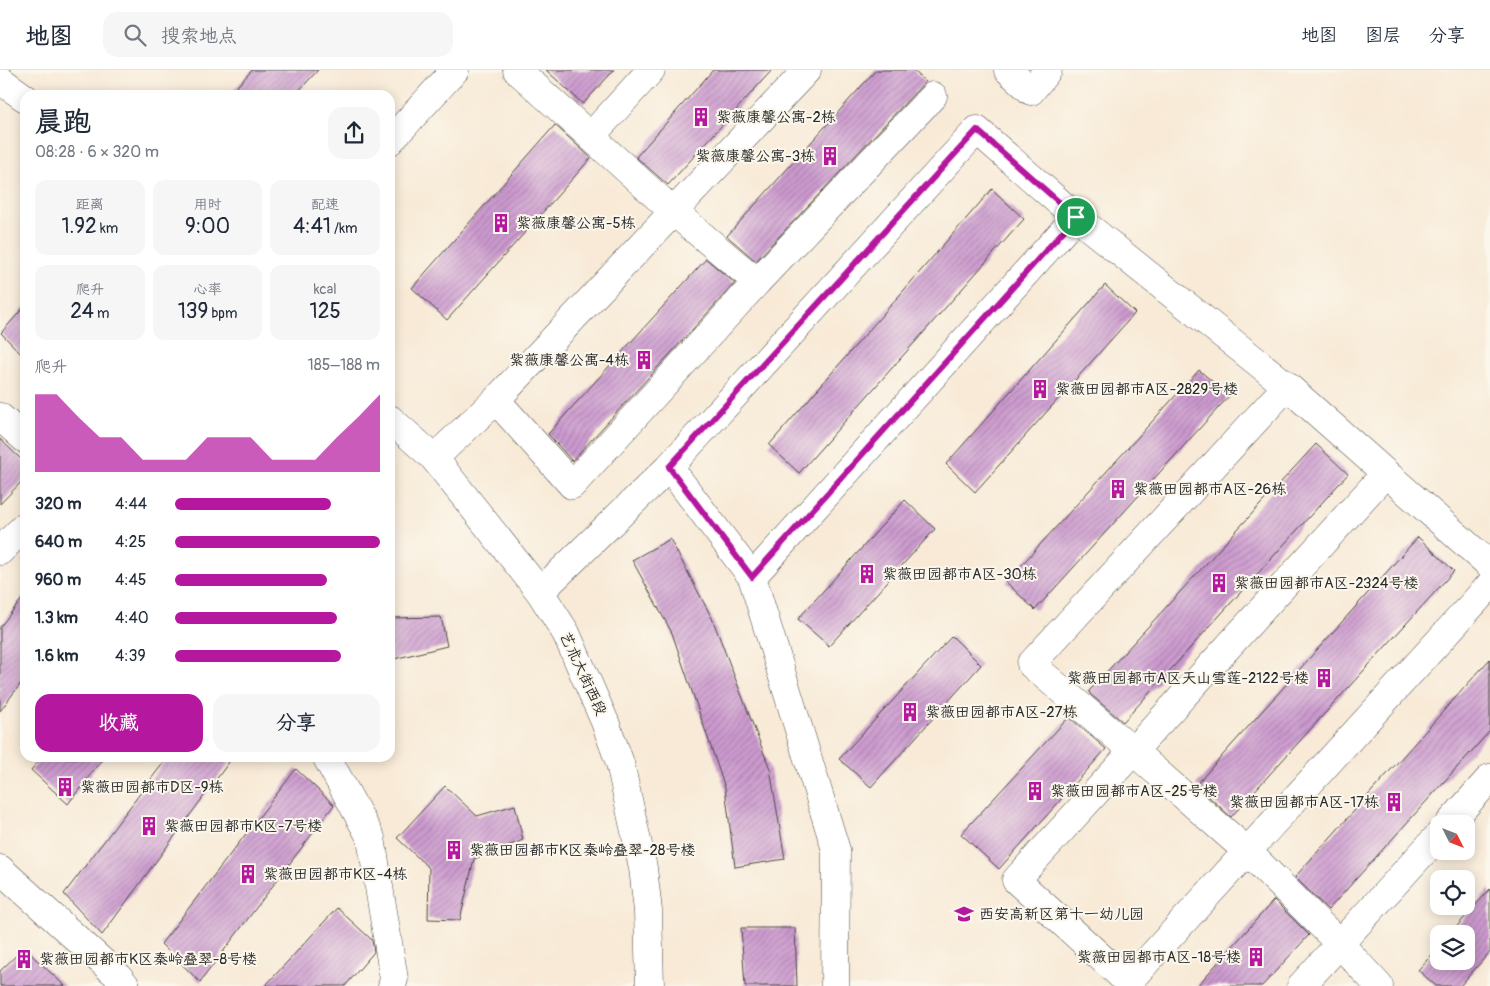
<!DOCTYPE html>
<html lang="zh">
<head>
<meta charset="utf-8">
<style>
	:root { --surface:#fff; --page:#f6f6f7; --text:#1f2937; --muted:#747a83; --line:#e0e1e3; --accent:#b5179e }
	body { margin:0; font-family:Pangolin,"LXGW WenKai TC",sans-serif; background:var(--page); color:var(--text); height:100vh; display:flex; flex-direction:column; font-size:19px; white-space:nowrap }
	* { box-sizing:border-box; margin:0 }
	p { font-size:16px; color:var(--muted) }
	.icon { flex:none; width:28px; height:28px; fill:none; stroke:currentColor; stroke-width:2; stroke-linecap:round; stroke-linejoin:round }
	.map { position:relative; flex:1; overflow:hidden }
	.sheet { position:absolute; left:20px; top:20px; width:375px; height:672px; display:flex; flex-direction:column; background:var(--surface); border-radius:15px; box-shadow:0 2px 12px #0003 }
	.sheet>* { flex:none }
	.needle { width:32px; rotate:132deg }
	.tools { position:absolute; left:1430px; top:745px; display:grid; gap:10px }
	.tools a { display:grid; place-items:center; width:45px; height:45px; border-radius:10px; background:var(--surface); box-shadow:0 2px 12px #0003; font-size:25px }
	.pin { position:absolute; display:grid; place-items:center; width:42px; height:42px; color:#fff; margin:-21px; border:2px solid #fff; border-radius:50%; box-shadow:0 1px 5px #0007 }
	.round { display:grid; place-items:center; flex:none; width:52px; height:52px; border-radius:15px; background:var(--page) }
	.head { display:flex; align-items:center; justify-content:space-between; height:85px; padding:0 15px }
	h1 { font-size:28px; font-weight:600; line-height:38px }
	.metrics { display:grid; grid-template-columns:repeat(3,1fr); gap:8px; height:85px; padding:5px 15px }
	.metrics div { display:grid; align-content:center; border-radius:12px; background:var(--page); text-align:center }
	.metrics b { font-size:21px; font-weight:600 }
	.metrics small { font-size:14px; font-weight:400 }
	.metrics p { font-size:14px }
	.chart { height:140px; padding:10px 15px }
	.chart p { display:flex; justify-content:space-between }
	.chart svg { width:100%; height:90px; margin-top:5px; fill:var(--accent); opacity:.7 }
	.action { display:flex; gap:10px; margin-top:auto; padding:10px 15px }
	.action a { flex:1; height:58px; border-radius:15px; background:var(--accent); color:#fff; font-size:20px; font-weight:600; line-height:58px; text-align:center }
	.action a+a { background:var(--page); color:var(--text) }
	ul { padding:0 15px; list-style:none; font-size:16px }
	li { display:grid; grid-template-columns:80px 60px 1fr; align-items:center; height:38px }
	li i { height:12px; border-radius:6px; background:var(--accent) }
	header { display:flex; align-items:center; gap:30px; box-sizing:border-box; height:70px; padding:0 25px; background:var(--surface); border-bottom:1px solid var(--line) }
	header strong { font-size:24px }
	nav { display:flex; gap:28px; margin-inline-start:auto; font-size:18px }
	.search { width:350px; height:45px; background:var(--page); display:flex; align-items:center; gap:12px; box-sizing:border-box; padding:0 18px; border-radius:15px; color:var(--muted); font-size:19px }
	.map>svg:first-child { display:block }
	.building { fill:url(#building-hatch) }
	.lines { fill:none; stroke-linecap:round; stroke-linejoin:round }
	.minor-casing { stroke:#4a4845; stroke-width:29 }
	.tertiary-casing { stroke:#4a4845; stroke-width:29 }
	.minor { stroke:#fff; stroke-width:28 }
	.tertiary { stroke:#fff; stroke-width:28 }
	.route-casing { stroke:#fff; stroke-width:10 }
	.route { stroke:#b5179e; stroke-width:6 }
	.labels { text-anchor:middle; dominant-baseline:central; stroke-width:4; stroke-linejoin:round; paint-order:stroke }
	.poi-label { font-size:15px; fill:#2b2b2b; stroke:#fbf7ec; text-anchor:start }
	.street-label { font-size:15px; fill:#2b2b2b; stroke:#fbf7ec }
</style>
</head>
<body>
<header>
<strong>地图</strong>
<div class="search"><svg class="icon" aria-label="search" viewBox="0 0 24 24"><circle cx="10" cy="10" r="6"/><path d="M15 15l6 6"/></svg>搜索地点</div>
<nav><a>地图</a><a>图层</a><a>分享</a></nav>
</header>
<div class="map">
<svg width="1490" height="916" viewBox="0 0 1490 916">
	<defs>
		<pattern id="building-hatch" width="6" height="6" patternUnits="userSpaceOnUse" patternTransform="scale(1.25)"><rect width="6" height="6" fill="#cc9acf"/><path d="M-1 1l2-2M0 6l6-6M5 7l2-2" fill="none" stroke="#a67ea8"/></pattern>
	</defs>
	<rect width="100%" height="100%" fill="#fbf7ec"/>
	<filter id="ink" filterUnits="userSpaceOnUse"><feTurbulence type="fractalNoise" baseFrequency=".02" numOctaves="2"/><feDisplacementMap in="SourceGraphic" scale="10" xChannelSelector="R" yChannelSelector="G"/><feConvolveMatrix kernelMatrix="1 2 1 2 8 2 1 2 1" color-interpolation-filters="sRGB"/></filter>
	<filter id="wash" filterUnits="userSpaceOnUse"><feTurbulence type="fractalNoise" baseFrequency=".0096" numOctaves="4" result="noise"/><feDisplacementMap in="SourceGraphic" scale="20" xChannelSelector="R" yChannelSelector="G"/><feGaussianBlur stdDeviation="1.12" result="paint"/><feColorMatrix in="noise" values="0 0 0 0 0 0 0 0 0 0 0 0 0 0 0 0 0 1.4 0 .05"/><feComposite in="paint" operator="in"/></filter>
	<g filter="url(#wash)">
		<rect width="100%" height="100%" fill="#f8ead7"/>
		<g id="blocks">
			<g class="building">
				<polygon points="252,0 318,0 295,25 229,25"/>
				<polygon points="546,0 614,0 583,34"/>
				<polygon points="713,0 772,0 668,115 636,87"/>
				<polygon points="876,0 913,0 926,12 922,15 756,191 727,166"/>
				<polygon points="555,55 591,88 447,250 412,218"/>
				<polygon points="992,119 1024,149 799,403 769,375"/>
				<polygon points="706,189 735,213 572,391 548,364"/>
				<polygon points="1105,215 1135,243 975,422 946,394"/>
				<polygon points="25,236 25,288 1,263"/>
				<polygon points="1199,300 1229,326 1035,540 1006,512"/>
				<polygon points="0,369 25,393 25,408 0,434"/>
				<polygon points="1316,374 1348,404 1123,652 1090,624 1089,621"/>
				<polygon points="905,430 935,459 829,576 798,549"/>
				<polygon points="1418,467 1454,501 1231,747 1196,715"/>
				<polygon points="670,469 712,548 770,699 785,789 735,797 725,718 672,563 632,490"/>
				<polygon points="25,525 25,608 0,641 0,557"/>
				<polygon points="441,547 447,576 390,590 390,548"/>
				<polygon points="952,566 981,595 871,717 839,689"/>
				<polygon points="1490,589 1490,661 1328,840 1295,807"/>
				<polygon points="1069,647 1106,679 999,799 961,764"/>
				<polygon points="41,688 103,688 68,734 31,700"/>
				<polygon points="167,688 232,688 102,865 64,824"/>
				<polygon points="296,699 334,735 200,912 161,874"/>
				<polygon points="445,716 477,746 515,735 523,770 474,789 460,850 428,849 429,798 397,768"/>
				<polygon points="1490,819 1490,882 1460,916 1436,916 1418,900 1439,877 1439,891 1466,891 1466,864 1450,864"/>
				<polygon points="1274,830 1309,865 1262,916 1197,916"/>
				<polygon points="337,838 372,870 374,882 345,916 265,916"/>
				<polygon points="741,858 795,858 797,916 745,916"/>
				<polygon points="24,878 65,916 0,916 0,901"/>
			</g>
		</g>
	</g>
	<g filter="url(#ink)">
		<use href="#blocks" fill-opacity="0" stroke="#4a4845" stroke-width="1"/>
		<g class="lines">
			<g class="minor-casing">
				<g id="minor">
					<polyline points="517,0 674,142 757,212 933,26"/>
					<polyline points="1008,0 1031,21 1048,0"/>
					<polyline points="591,66 651,0"/>
					<polyline points="757,212 572,415 496,330 807,0"/>
					<polyline points="1287,316 1031,594 1133,681 1248,782 1340,874 1379,916"/>
					<polyline points="0,347 25,369"/>
					<polyline points="434,388 496,330"/>
					<polyline points="669,397 752,507 836,780 835,916"/>
					<polyline points="1385,404 1016,810 1128,912 1490,515"/>
					<polyline points="0,481 25,456"/>
					<polyline points="752,507 1076,147"/>
					<polyline points="540,522 669,397 977,60 1076,147 1287,316 1490,495"/>
					<polyline points="327,688 371,768 394,909 392,916"/>
					<polyline points="1449,754 1490,708"/>
					<polyline points="0,799 118,906 126,916"/>
					<polyline points="1301,916 1439,765"/>
				</g>
			</g>
			<g class="tertiary-casing">
				<g id="tertiary">
					<polyline points="0,10 25,28"/>
					<polyline points="390,71 455,0"/>
					<polyline points="390,349 434,388 540,522 566,563 605,652 620,693 643,798 648,841 650,916"/>
				</g>
			</g>
			<use href="#minor" class="minor"/>
			<use href="#tertiary" class="tertiary"/>
		</g>
	</g>
	<g class="lines" filter="url(#ink)">
		<g class="route-casing">
			<polygon id="route" points="977,60 1076,147 752,507 669,397"/>
		</g>
		<use href="#route" class="route"/>
	</g>
	<defs>
		<g id="building-bare" transform="scale(1.5)"><path d="M-4-6H4V6H1V3H-1V6H-4ZM-2.5-4.3h1.7v1.8h-1.7ZM.8-4.3h1.7v1.8H.8ZM-2.5-1h1.7V.8h-1.7ZM.8-1h1.7V.8H.8Z" fill="#b5179e" stroke="#fbf7ec" stroke-width="2.5" paint-order="stroke"/></g>
		<g id="school-bare" transform="scale(1.5)"><path d="M0-5L7-2L0 1L-7-2ZM-4 1L0 2.5L4 1V4Q0 6-4 4Z" fill="#b5179e" stroke="#fbf7ec" stroke-width="2.5" paint-order="stroke"/></g>
	</defs>
	<g fill-rule="evenodd">
		<use href="#building-bare" x="701" y="47"/>
		<use href="#building-bare" x="830" y="86"/>
		<use href="#building-bare" x="501" y="153"/>
		<use href="#building-bare" x="644" y="290"/>
		<use href="#building-bare" x="1040" y="319"/>
		<use href="#building-bare" x="1118" y="419"/>
		<use href="#building-bare" x="867" y="504"/>
		<use href="#building-bare" x="1219" y="513"/>
		<use href="#building-bare" x="1324" y="608"/>
		<use href="#building-bare" x="910" y="642"/>
		<use href="#building-bare" x="65" y="717"/>
		<use href="#building-bare" x="1035" y="721"/>
		<use href="#building-bare" x="1394" y="732"/>
		<use href="#building-bare" x="149" y="756"/>
		<use href="#building-bare" x="454" y="780"/>
		<use href="#building-bare" x="248" y="804"/>
		<use href="#school-bare" x="964" y="844"/>
		<use href="#building-bare" x="1256" y="887"/>
		<use href="#building-bare" x="24" y="889"/>
	</g>
	<g class="labels">
		<g class="poi-label">
			<text x="716" y="47">紫薇康馨公寓-2栋</text>
			<text x="815" y="86" text-anchor="end">紫薇康馨公寓-3栋</text>
			<text x="516" y="153">紫薇康馨公寓-5栋</text>
			<text x="629" y="290" text-anchor="end">紫薇康馨公寓-4栋</text>
			<text x="1055" y="319">紫薇田园都市A区-2829号楼</text>
			<text x="1133" y="419">紫薇田园都市A区-26栋</text>
			<text x="882" y="504">紫薇田园都市A区-30栋</text>
			<text x="1234" y="513">紫薇田园都市A区-2324号楼</text>
			<text x="1309" y="608" text-anchor="end">紫薇田园都市A区天山雪莲-2122号楼</text>
			<text x="925" y="642">紫薇田园都市A区-27栋</text>
			<text x="80" y="717">紫薇田园都市D区-9栋</text>
			<text x="1050" y="721">紫薇田园都市A区-25号楼</text>
			<text x="1379" y="732" text-anchor="end">紫薇田园都市A区-17栋</text>
			<text x="164" y="756">紫薇田园都市K区-7号楼</text>
			<text x="469" y="780">紫薇田园都市K区秦岭叠翠-28号楼</text>
			<text x="263" y="804">紫薇田园都市K区-4栋</text>
			<text x="979" y="844">西安高新区第十一幼儿园</text>
			<text x="1241" y="887" text-anchor="end">紫薇田园都市A区-18号楼</text>
			<text x="39" y="889">紫薇田园都市K区秦岭叠翠-8号楼</text>
		</g>
		<g class="street-label">
			<text transform="translate(583 604) rotate(65)">艺术大街西段</text>
		</g>
	</g>
</svg>
<div class="tools">
<a><svg class="needle" viewBox="-14 -14 28 28"><path d="M0-13l5 13h-10z" fill="#e53935"/><path d="M0 13l5-13h-10z" fill="#747a83"/></svg></a>
<a><svg class="icon" aria-label="locate" viewBox="0 0 24 24"><circle cx="12" cy="12" r="6"/><path d="M12 2v4M12 18v4M2 12h4M18 12h4"/></svg></a>
<a><svg class="icon" aria-label="layers" viewBox="0 0 24 24"><path d="M12 4l9 5-9 5-9-5zM3 14l9 5 9-5"/></svg></a>
</div>
<div class="pin" style="left:1076px;top:147px;background:#1e9e55"><svg class="icon" aria-label="arrive" viewBox="0 0 24 24"><path d="M6 21V4h12l-3 4 3 4H6"/></svg></div>
<section class="sheet">
<div class="head"><div><h1>晨跑</h1><p>08:28 · 6 × 320 m</p></div><a class="round"><svg class="icon" aria-label="share" viewBox="0 0 24 24"><path d="M12 15V3M7 8l5-5 5 5M5 13v7h14v-7"/></svg></a></div>
<div class="metrics">
<div><p>距离</p><b>1.92<small> km</small></b></div>
<div><p>用时</p><b>9:00</b></div>
<div><p>配速</p><b>4:41<small> /km</small></b></div>
</div>
<div class="metrics">
<div><p>爬升</p><b>24<small> m</small></b></div>
<div><p>心率</p><b>139<small> bpm</small></b></div>
<div><p>kcal</p><b>125</b></div>
</div>
<div class="chart"><p><span>爬升</span>185–188 m</p>
<svg viewBox="0 0 160 44" preserveAspectRatio="none"><path d="M0 44V6L10 6L20 17L30 27L40 27L50 38L60 38L70 38L80 27L90 27L100 27L110 38L120 38L130 38L140 27L150 17L160 6V44z"/></svg>
</div>
<ul>
<li><b>320 m</b>4:44<i style="width:76%"></i></li>
<li><b>640 m</b>4:25<i style="width:100%"></i></li>
<li><b>960 m</b>4:45<i style="width:74%"></i></li>
<li><b>1.3 km</b>4:40<i style="width:79%"></i></li>
<li><b>1.6 km</b>4:39<i style="width:81%"></i></li>
</ul>
<div class="action"><a>收藏</a><a>分享</a></div>
</section>
</div>
</body>
</html>
